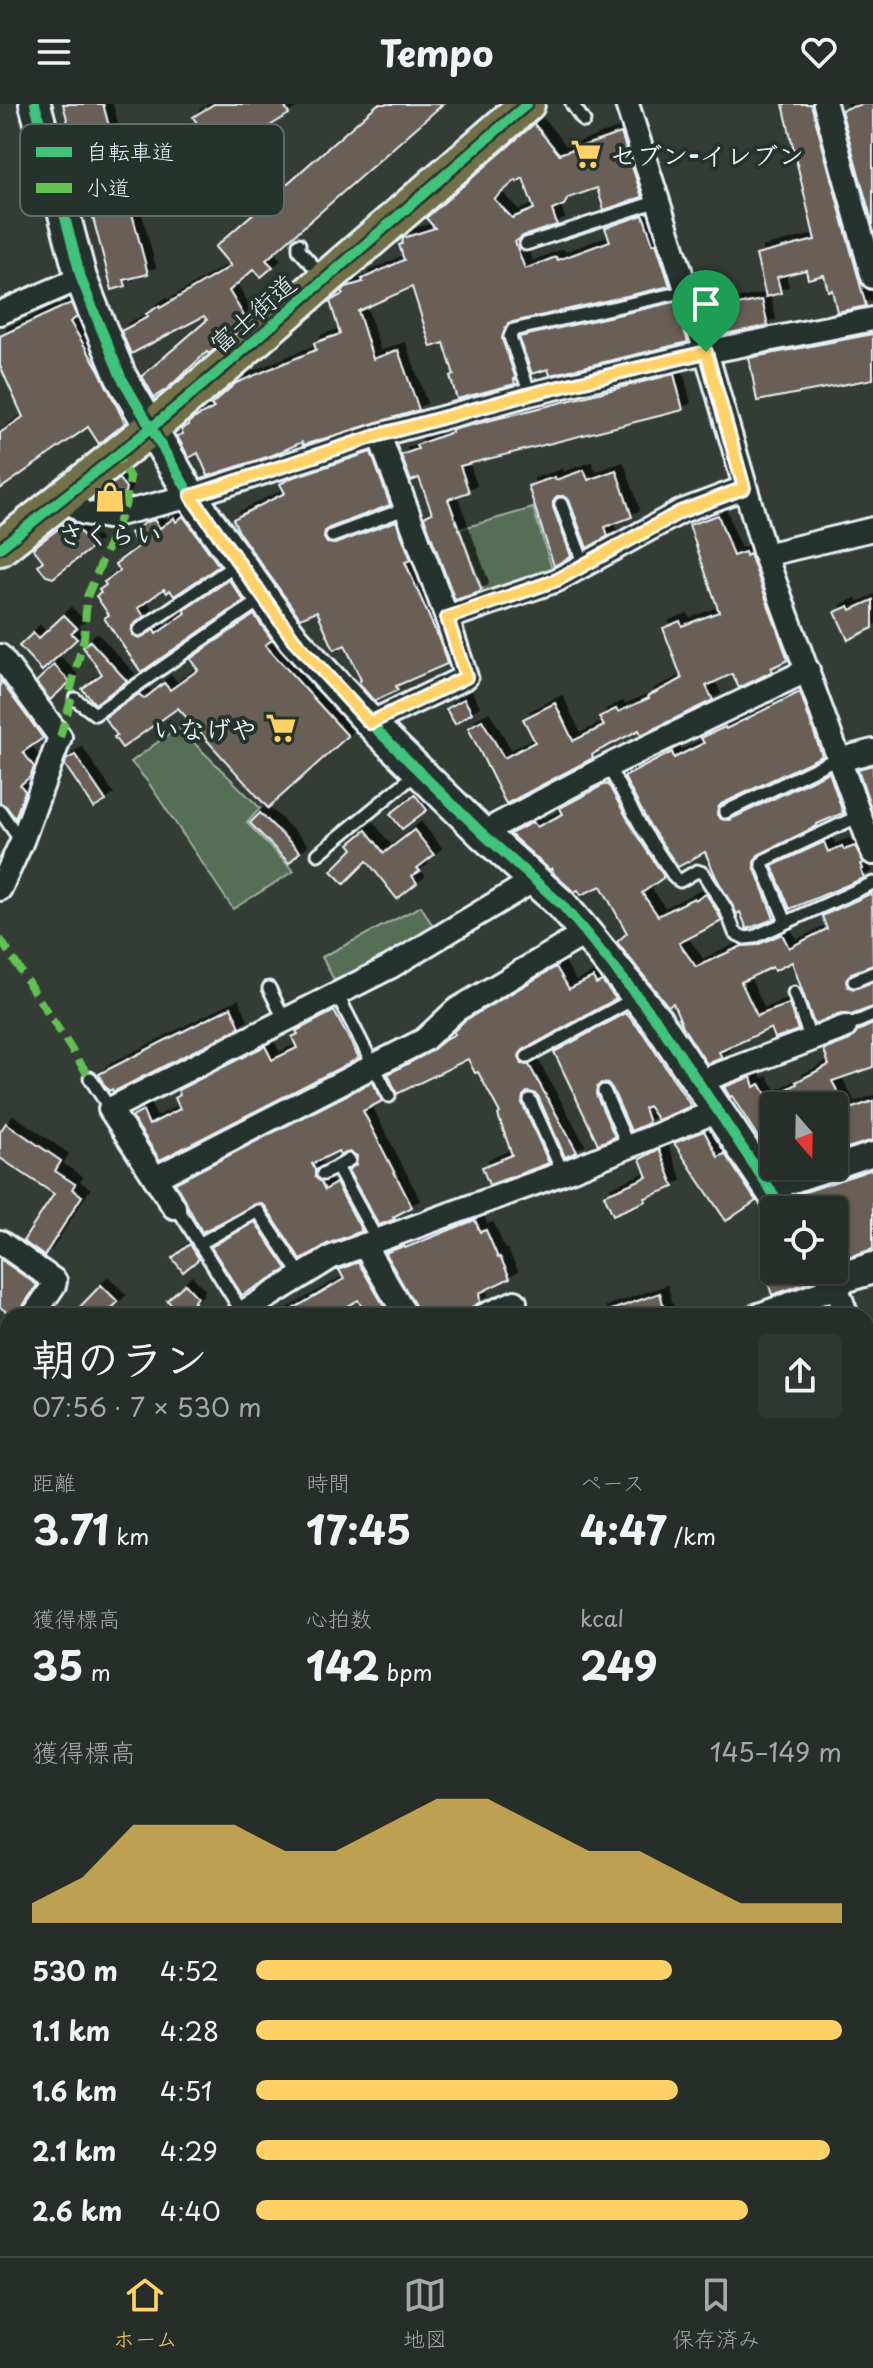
<!DOCTYPE html>
<html lang="ja">
<head>
<meta charset="utf-8">
<style>
	:root { --surface:#272d28; --page:#2f3530; --text:#f1f3f6; --muted:#a4a8a8; --line:#434945; --accent:#ffd166 }
	body { margin:0; font-family:"Playpen Sans","Klee One",sans-serif; background:var(--page); color:var(--text); height:100vh; display:flex; flex-direction:column; font-size:30px; white-space:nowrap }
	* { box-sizing:border-box; margin:0 }
	p { font-size:26px; color:var(--muted) }
	.icon { flex:none; width:44px; height:44px; fill:none; stroke:currentColor; stroke-width:2; stroke-linecap:round; stroke-linejoin:round }
	.map { position:relative; flex:1; overflow:hidden }
	.details { position:absolute; left:0px; top:1204px; width:874px; height:948px; display:flex; flex-direction:column; background:var(--surface); border-radius:24px 24px 0 0; box-shadow:0 2px 6px #0004,0 0 0 2px var(--line) }
	.details>* { flex:none }
	.needle { width:52px; rotate:160deg }
	.buttons { position:absolute; left:760px; top:988px; display:grid; gap:16px }
	.buttons a { display:grid; place-items:center; width:88px; height:88px; border-radius:8px; background:var(--surface); box-shadow:0 2px 6px #0004,0 0 0 2px var(--line); font-size:40px }
	.pin { position:absolute; display:grid; place-items:center; width:68px; height:68px; color:#fff; margin:-82px -34px; border-radius:50% 50% 50% 0; rotate:-45deg; box-shadow:0 0 8px #0007 }
	.pin .icon { rotate:45deg }
	.round { display:grid; place-items:center; flex:none; width:84px; height:84px; border-radius:8px; background:var(--page) }
	.head { display:flex; align-items:center; justify-content:space-between; height:136px; padding:0 32px }
	h1 { font-size:44px; font-weight:700; line-height:60px }
	.metrics { display:grid; grid-template-columns:repeat(3,1fr); gap:12px; height:136px; padding:8px 32px }
	.metrics div { display:grid; align-content:center }
	.metrics b { font-size:40px; font-weight:700 }
	.metrics small { font-size:22px; font-weight:400 }
	.metrics p { font-size:22px }
	.chart { height:224px; padding:16px 32px }
	.chart p { display:flex; justify-content:space-between }
	.chart svg { width:100%; height:144px; margin-top:8px; fill:var(--accent); opacity:.7 }
	ul { padding:0 32px; list-style:none; font-size:26px }
	li { display:grid; grid-template-columns:128px 96px 1fr; align-items:center; height:60px }
	li i { height:20px; border-radius:10px; background:var(--accent) }
	header { display:flex; justify-content:space-between; align-items:center; height:104px; padding:0 32px; background:var(--surface); font-size:36px; font-weight:700 }
	.tab-bar { display:flex; justify-content:space-around; align-items:center; height:112px; border-top:2px solid var(--line); background:var(--surface); font-size:22px; color:var(--muted) }
	.tab-bar a { display:grid; justify-items:center; gap:4px }
	.tab-bar .on { color:var(--accent) }
	.map>svg:first-child { display:block }
	.built { fill:#44463f }
	.green { fill:#566e54; stroke:#9fb0a6; stroke-width:2 }
	.building { fill:#6b5f57; stroke:#e8f1f8; stroke-width:2; fill-rule:evenodd; filter:url(#shadow) }
	.lines { fill:none; stroke-linecap:round; stroke-linejoin:round }
	.lane-casing { stroke:#e8f1f8; stroke-width:17 }
	.street-casing { stroke:#e8f1f8; stroke-width:28 }
	.secondary-casing { stroke:#e8f1f8; stroke-width:36 }
	.primary-casing { stroke:#e8f1f8; stroke-width:40 }
	.lane { stroke:#26332d; stroke-width:11 }
	.street { stroke:#26332d; stroke-width:22 }
	.secondary { stroke:#26332d; stroke-width:30 }
	.primary { stroke:#71704a; stroke-width:34 }
	.quiet { stroke:#63c152; stroke-width:8; stroke-dasharray:16 8; stroke-linecap:butt }
	.cycleway-casing { stroke:#26332d; stroke-width:15 }
	.cycleway { stroke:#40c37c; stroke-width:10 }
	.route-casing { stroke:#fff; stroke-width:16 }
	.route { stroke:#ffd166; stroke-width:10 }
	.labels { text-anchor:middle; dominant-baseline:central; stroke-width:8; stroke-linejoin:round; paint-order:stroke }
	.poi-label { font-size:26px; font-weight:bold; fill:#e8f1f8; stroke:#26332d; text-anchor:start }
	.street-label { font-size:26px; fill:#e8f1f8; stroke:#26332d }
	.key { fill:#26332d; stroke:#606c6a; stroke-width:2 }
	.key-label { font-size:22px; fill:#e8f1f8 }
</style>
</head>
<body>
<header><svg class="icon" aria-label="menu" viewBox="0 0 24 24"><path d="M4 6h16M4 12h16M4 18h16"/></svg>Tempo<svg class="icon" aria-label="heart" viewBox="0 0 24 24"><path d="M12 20l-8-8c-3-5 5-10 8-4 3-6 11-1 8 4z"/></svg></header>
<div class="map">
<svg width="873" height="2152" viewBox="0 0 873 2152">
	<defs>
		<filter id="shadow"><feDropShadow dx="7" dy="-7" stdDeviation="0" flood-color="#0009"/></filter>
	</defs>
	<rect width="100%" height="100%" fill="#343c35"/>
	<filter id="ink" filterUnits="userSpaceOnUse"><feTurbulence type="fractalNoise" baseFrequency=".0125" numOctaves="2"/><feDisplacementMap in="SourceGraphic" scale="16" xChannelSelector="R" yChannelSelector="G"/><feConvolveMatrix kernelMatrix="1 2 1 2 8 2 1 2 1" color-interpolation-filters="sRGB"/></filter>
	<g filter="url(#ink)">
		<g class="built">
			<polygon points="8,1920 8,2011 0,2012 0,1922"/>
			<polygon points="617,2144 683,2144 689,2152 566,2152 565,2149"/>
		</g>
		<g class="green">
			<polygon points="533,404 553,468 485,491 460,425"/>
			<polygon points="178,623 260,704 247,719 294,767 233,805 148,678 131,658"/>
			<polygon points="421,802 434,824 378,858 336,880 322,853"/>
			<polygon points="0,1536 8,1536 8,1725 0,1726"/>
		</g>
		<g class="building">
			<polygon points="63,0 103,0 148,170 124,176 126,182 112,186"/>
			<polygon points="214,0 283,0 289,10 223,51 230,62 174,96 173,95 163,100 140,62 200,24 193,13"/>
			<polygon points="378,0 443,0 266,156 273,163 261,173 254,165 229,187 247,217 218,237 220,240 209,250 207,248 167,285 154,293 142,272 207,216 204,212 131,250 121,227 148,213 146,210 159,202 160,204 231,162 215,143"/>
			<polygon points="783,0 811,0 866,202 837,208 832,186 828,187 824,171 808,175 806,166 777,173 781,189 766,193 756,151 815,136"/>
			<polygon points="863,0 873,0 873,121 841,6"/>
			<path d="M 534,20 L 559,50 L 621,29 L 642,93 L 604,106 L 597,84 L 568,94 L 564,101 L 552,106 L 557,121 L 523,132 L 515,138 L 525,165 L 556,153 L 558,156 L 610,137 L 605,124 L 643,111 L 653,140 L 656,139 L 670,182 L 508,219 L 502,235 L 516,275 L 514,275 L 515,280 L 457,295 L 450,272 L 454,271 L 444,239 L 431,243 L 412,183 L 358,207 L 373,255 L 398,246 L 419,306 L 303,341 L 302,338 L 273,351 L 208,372 L 198,349 L 189,354 L 177,332 L 183,330 L 181,325 L 189,321 L 188,319 L 193,315 L 214,304 L 211,301 L 236,279 L 316,246 L 314,239 L 340,230 L 330,197 L 343,190 L 342,187 L 346,183 L 363,178 L 362,175 L 404,156 L 399,141 L 402,140 L 403,134 L 435,124 L 426,114 ZM 523,74 L 534,105 L 512,114 L 494,95 L 516,76 L 517,78 Z"/>
			<polygon points="762,196 768,222 723,230 718,205"/>
			<polygon points="675,198 688,238 554,270 550,271 548,265 532,270 519,233"/>
			<polygon points="71,199 77,213 70,218 99,266 125,319 99,340 88,323 0,385 0,329 23,313 0,262 0,232"/>
			<polygon points="873,230 873,275 757,297 749,254"/>
			<polygon points="674,270 683,306 460,362 469,388 448,395 481,485 480,488 455,496 424,413 432,409 419,374 411,377 401,351 418,345 416,341 452,328 452,326"/>
			<polygon points="371,348 390,401 329,424 325,427 324,434 327,439 335,440 396,417 411,456 405,458 441,540 447,560 396,582 398,586 374,597 361,582 359,577 361,576 345,541 334,546 317,507 300,514 240,430 233,415 285,389 280,380 291,374"/>
			<polygon points="584,366 588,376 616,366 632,413 605,423 608,432 587,444 569,396 563,392 557,392 553,398 553,403 571,452 554,462 528,382 555,373 556,376"/>
			<polygon points="119,375 126,384 123,395 106,399 92,396"/>
			<polygon points="718,411 733,452 745,448 746,452 750,450 788,556 771,564 773,567 739,584 732,570 706,582 713,596 641,631 639,626 596,648 592,651 593,654 506,700 468,624 482,616 504,654 535,638 523,615 555,599 573,637 604,622 599,613 616,605 618,608 649,594 648,592 682,575 663,524 680,517 682,522 719,508 689,421"/>
			<polygon points="183,412 219,462 174,492 170,486 167,489 164,485 138,504 144,512 132,522 132,531 140,534 154,526 156,530 186,509 184,506 229,476 244,497 141,568 104,514 109,511 96,492 101,489 99,486 106,481 104,478 120,467 115,460 139,442 130,429 146,418 154,416 160,424 174,414 176,418"/>
			<polygon points="70,416 93,443 53,474 46,472 38,461 43,457 33,444"/>
			<polygon points="873,496 873,524 848,536 835,508 849,502 851,506"/>
			<polygon points="64,511 77,524 71,529 77,535 42,567 19,542 33,529 38,535"/>
			<polygon points="254,511 272,536 265,541 348,632 268,704 178,604 122,644 114,633 117,631 104,614 139,590 144,595 164,579 170,586 198,566 190,555"/>
			<polygon points="90,537 127,577 95,600 82,585 102,570 83,543"/>
			<polygon points="54,561 70,578 50,596 36,578"/>
			<polygon points="0,576 43,634 23,648 34,663 30,673 20,681 25,687 15,714 6,702 0,699"/>
			<polygon points="800,588 822,652 721,700 718,704 717,711 721,715 729,716 829,668 843,709 817,720 817,722 758,751 754,758 754,762 774,815 747,825 740,808 737,810 716,773 705,748 678,763 650,722 624,673 672,648 674,654 704,639 701,634 725,623 726,625"/>
			<polygon points="464,595 472,609 455,620 446,605"/>
			<polygon points="75,651 106,697 94,704 65,661 66,656"/>
			<polygon points="873,661 873,701 870,701 858,665"/>
			<polygon points="605,680 606,681 608,680 636,730 663,771 663,774 642,789 658,812 694,794 695,796 706,790 718,809 722,817 679,839 696,863 742,842 757,841 782,830 789,844 827,825 822,812 872,789 873,861 851,869 846,877 848,883 854,885 873,878 873,903 851,911 840,910 814,920 792,858 774,867 772,863 741,878 757,912 789,900 798,926 775,934 771,924 719,948 722,954 707,960 684,925 673,899 668,902 617,838 627,829 601,782 581,791 578,786 574,788 554,770 552,764 550,766 510,730 533,718 537,723 563,710 560,704"/>
			<polygon points="415,691 427,706 402,725 390,710"/>
			<polygon points="260,709 300,748 289,759 250,719"/>
			<polygon points="366,726 384,749 414,726 434,751 417,764 420,767 412,772 417,779 397,795 367,757 344,780 331,767 353,745 349,740"/>
			<polygon points="824,738 828,748 842,742 844,746 855,742 864,759 861,760 863,765 861,766 864,774 790,805 772,762"/>
			<polygon points="556,863 569,885 593,873 596,880 602,877 616,895 523,946 519,952 522,960 529,961 577,1048 565,1053 538,992 534,989 527,988 523,992 522,999 549,1059 489,1081 482,1063 512,1051 498,1011 500,1009 478,968 475,969 468,955 397,990 388,970 430,948 446,935 455,930 453,928 464,917"/>
			<polygon points="231,903 240,923 235,926 113,988 112,985 109,987 103,979 99,970"/>
			<polygon points="334,907 359,954 160,1056 132,1013 143,1007 149,1021 180,1005 175,994 180,991 178,986 265,942 272,956 297,944 292,933 298,930 296,927"/>
			<polygon points="626,909 643,929 691,1002 658,1016 648,1002 644,1004 649,1019 631,1027 612,984 608,980 601,979 597,983 596,990 615,1033 598,1040 554,948"/>
			<polygon points="873,920 873,963 832,977 847,1006 873,997 873,1036 834,1048 834,1002 774,1002 774,1059 732,992 730,993 724,983 751,973 754,983 760,980 769,995 797,980 796,978 829,961 824,946 850,936 858,927"/>
			<polygon points="372,978 382,997 363,1007 412,1103 393,1113 395,1115 379,1121 348,1066 356,1061 357,1052 350,1048 340,1051 338,1047 312,1060 315,1066 315,1073 321,1078 325,1086 336,1079 362,1127 327,1140 301,1156 265,1102 259,1099 202,1128 175,1079"/>
			<polygon points="6,1019 61,1057 55,1067 75,1080 72,1085 82,1092 44,1152 23,1137 54,1090 0,1054 0,1028"/>
			<polygon points="704,1027 718,1053 725,1050 756,1097 726,1117 674,1039"/>
			<polygon points="659,1045 674,1083 645,1094 646,1097 613,1111 604,1091 647,1073 640,1055"/>
			<polygon points="873,1065 873,1145 842,1155 834,1149 834,1106 802,1106 796,1091"/>
			<polygon points="475,1116 480,1128 486,1126 498,1154 500,1153 510,1174 479,1189 480,1198 472,1203 469,1212 421,1212 385,1149 404,1142 405,1144"/>
			<polygon points="255,1118 287,1165 242,1191 211,1143"/>
			<polygon points="190,1140 199,1155 183,1168 172,1154"/>
			<polygon points="0,1155 37,1181 16,1212 12,1212 0,1203"/>
			<polygon points="358,1158 387,1207 377,1212 367,1212 358,1196 330,1212 281,1212 344,1175 339,1166"/>
			<polygon points="794,1166 810,1166 813,1177 772,1191 767,1175"/>
			<polygon points="185,1180 197,1193 194,1197 195,1198 181,1211 167,1196"/>
			<polygon points="101,1181 118,1198 104,1212 71,1212"/>
			<polygon points="660,1189 666,1212 601,1212 600,1210"/>
		</g>
		<g class="lines">
			<g class="lane-casing">
				<g id="lane">
					<polyline points="572,0 584,17"/>
					<polyline points="299,140 299,146 324,174"/>
					<polyline points="526,140 658,97"/>
					<polyline points="530,290 510,233 513,226 687,187"/>
					<polyline points="561,400 584,461"/>
					<polyline points="332,432 407,404"/>
					<polyline points="139,526 238,459"/>
					<polyline points="75,595 95,610 262,495"/>
					<polyline points="608,662 643,726 675,774 680,777 697,767 703,769 726,805 735,829 745,834 754,833 873,779"/>
					<polyline points="0,707 21,737"/>
					<polyline points="725,708 829,658 839,656"/>
					<polyline points="318,750 417,669"/>
					<polyline points="786,818 762,760 765,756 859,712"/>
					<polyline points="854,877 873,869"/>
					<polyline points="269,884 285,917"/>
					<polyline points="794,889 811,936"/>
					<polyline points="337,890 389,992"/>
					<polyline points="845,923 873,911"/>
					<polyline points="527,953 637,893"/>
					<polyline points="90,974 110,1005"/>
					<polyline points="604,987 628,1042"/>
					<polyline points="530,996 563,1069"/>
					<polyline points="349,1056 337,1063 377,1136"/>
					<polyline points="323,1070 337,1063"/>
					<polyline points="174,1103 178,1105 242,1208"/>
					<polyline points="199,1140 258,1107 301,1171"/>
					<polyline points="866,1463 873,1490"/>
					<polyline points="0,1814 8,1812"/>
					<polyline points="866,1842 873,1836"/>
					<polyline points="866,1931 873,1938"/>
					<polyline points="231,2144 235,2150 262,2147"/>
					<polyline points="789,2144 790,2152"/>
					<polyline points="119,2152 159,2148"/>
				</g>
			</g>
			<g class="street-casing">
				<g id="street">
					<polyline points="627,0 706,248 765,451 873,749"/>
					<polyline points="825,0 873,173"/>
					<polyline points="0,209 81,174"/>
					<polyline points="65,393 84,409 107,413 191,392 379,331 530,290 706,248 873,215"/>
					<polyline points="765,451 873,425"/>
					<polyline points="447,514 557,476 680,408 744,384"/>
					<polyline points="0,552 60,633 22,737 0,785"/>
					<polyline points="370,619 466,573 447,514 379,331"/>
					<polyline points="839,656 873,647"/>
					<polyline points="482,729 608,662 808,566"/>
					<polyline points="698,978 845,923"/>
					<polyline points="155,1074 424,936 456,906 586,829"/>
					<polyline points="769,1085 873,1050"/>
					<polyline points="174,1103 110,1005 390,863 534,776"/>
					<polyline points="0,1138 55,1177 54,1181 33,1212"/>
					<polyline points="364,1141 406,1212"/>
					<polyline points="834,1176 847,1212"/>
					<polyline points="237,1212 332,1153 563,1069 717,1007"/>
					<polyline points="483,1212 515,1198"/>
					<polyline points="756,1212 837,1183"/>
					<polyline points="0,1255 8,1244"/>
					<polyline points="866,1264 873,1285"/>
					<polyline points="866,1332 873,1330"/>
					<polyline points="0,1338 8,1345"/>
					<polyline points="866,1413 873,1412"/>
					<polyline points="866,1638 873,1632"/>
					<polyline points="866,1720 873,1741"/>
					<polyline points="0,1735 8,1734"/>
					<polyline points="0,1881 8,1879"/>
					<polyline points="866,1984 873,1979"/>
					<polyline points="0,2119 8,2119"/>
					<polyline points="348,2144 349,2152"/>
					<polyline points="453,2144 454,2152"/>
					<polyline points="555,2144 556,2152"/>
					<polyline points="721,2144 726,2152"/>
					<polyline points="846,2144 846,2152"/>
					<polyline points="55,2152 55,2144"/>
				</g>
			</g>
			<g class="secondary-casing">
				<g id="secondary">
					<polyline points="35,0 81,174 95,210 121,273 191,392 294,536 380,629 482,729 562,801 586,829 658,918 784,1106"/>
					<polyline points="828,1166 834,1176 873,1164"/>
				</g>
			</g>
			<g class="primary-casing">
				<g id="primary">
					<polyline points="0,444 151,324 231,257 527,0"/>
					<polyline points="0,1448 8,1446"/>
					<polyline points="866,1665 873,1668"/>
				</g>
			</g>
			<use href="#lane" class="lane"/>
			<use href="#street" class="street"/>
			<use href="#secondary" class="secondary"/>
			<use href="#primary" class="primary"/>
			<g class="quiet">
				<polyline points="60,633 72,593 70,588 84,534 87,493 125,402 130,374 117,351"/>
				<polyline points="0,835 90,974"/>
				<polyline points="0,1624 8,1652"/>
			</g>
			<g class="cycleway-casing">
				<g id="cycleway">
					<polyline points="35,0 81,174 95,210 121,273 191,392 294,536 380,629 482,729 562,801 586,829 658,918 784,1106"/>
					<polyline points="0,444 151,324 231,257 527,0"/>
				</g>
			</g>
			<use href="#cycleway" class="cycleway"/>
		</g>
	</g>
	<g class="lines" filter="url(#ink)">
		<g class="route-casing">
			<polygon id="route" points="706,248 744,384 680,408 557,476 447,514 466,573 370,619 294,536 191,392 379,331 530,290"/>
		</g>
		<use href="#route" class="route"/>
	</g>
	<defs>
		<g id="supermarket-bare" transform="scale(2.4)"><path d="M-6-5.5h2.5l.6 2H6L4.5 2H-2.5L-4.4-4H-6ZM-1.5 3.2a1.3 1.3 0 1 0 .1 0ZM3 3.2a1.3 1.3 0 1 0 .1 0Z" fill="#ffd166" stroke="#26332d" stroke-width="2.5" paint-order="stroke"/></g>
		<g id="shop-bare" transform="scale(2.4)"><path d="M-5-2.5h2.3a2.7 3.5 0 0 1 5.4 0H5L5.5 6h-11ZM-1.5-2.5h3a1.5 2.3 0 0 0-3 0Z" fill="#ffd166" stroke="#26332d" stroke-width="2.5" paint-order="stroke"/></g>
	</defs>
	<g fill-rule="evenodd">
		<use href="#supermarket-bare" x="586" y="50"/>
		<use href="#shop-bare" x="110" y="393"/>
		<use href="#supermarket-bare" x="281" y="624"/>
	</g>
	<g class="labels">
		<g class="poi-label">
			<text x="610" y="50">セブン-イレブン</text>
			<text x="110" y="429" text-anchor="middle">さくらい</text>
			<text x="257" y="624" text-anchor="end">いなげや</text>
		</g>
		<g class="street-label">
			<text transform="translate(252 209) rotate(-41)">富士街道</text>
		</g>
	</g>
	<rect x="20" y="20" width="264" height="92" rx="12" class="key"/>
	<rect x="36" y="43" width="36" height="10" fill="#40c37c"/>
	<rect x="36" y="79" width="36" height="10" fill="#63c152"/>
	<g class="key-label">
		<text x="86" y="56">自転車道</text>
		<text x="86" y="92">小道</text>
	</g>
</svg>
<div class="buttons">
<a><svg class="needle" viewBox="-14 -14 28 28"><path d="M0-13l5 13h-10z" fill="#e53935"/><path d="M0 13l5-13h-10z" fill="#a4a8a8"/></svg></a>
<a><svg class="icon" aria-label="locate" viewBox="0 0 24 24"><circle cx="12" cy="12" r="6"/><path d="M12 2v4M12 18v4M2 12h4M18 12h4"/></svg></a>
</div>
<div class="pin" style="left:706px;top:248px;background:#1e9e55"><svg class="icon" aria-label="arrive" viewBox="0 0 24 24"><path d="M6 21V4h12l-3 4 3 4H6"/></svg></div>
<section class="details">
<div class="head"><div><h1>朝のラン</h1><p>07:56 · 7 × 530 m</p></div><a class="round"><svg class="icon" aria-label="share" viewBox="0 0 24 24"><path d="M12 15V3M7 8l5-5 5 5M5 13v7h14v-7"/></svg></a></div>
<div class="metrics">
<div><p>距離</p><b>3.71<small> km</small></b></div>
<div><p>時間</p><b>17:45</b></div>
<div><p>ペース</p><b>4:47<small> /km</small></b></div>
</div>
<div class="metrics">
<div><p>獲得標高</p><b>35<small> m</small></b></div>
<div><p>心拍数</p><b>142<small> bpm</small></b></div>
<div><p>kcal</p><b>249</b></div>
</div>
<div class="chart"><p><span>獲得標高</span>145–149 m</p>
<svg viewBox="0 0 160 44" preserveAspectRatio="none"><path d="M0 44V38L10 30L20 14L30 14L40 14L50 22L60 22L70 14L80 6L90 6L100 14L110 22L120 22L130 30L140 38L150 38L160 38V44z"/></svg>
</div>
<ul>
<li><b>530 m</b>4:52<i style="width:71%"></i></li>
<li><b>1.1 km</b>4:28<i style="width:100%"></i></li>
<li><b>1.6 km</b>4:51<i style="width:72%"></i></li>
<li><b>2.1 km</b>4:29<i style="width:98%"></i></li>
<li><b>2.6 km</b>4:40<i style="width:84%"></i></li>
</ul>
</section>
</div>
<nav class="tab-bar">
<a class="on"><svg class="icon" aria-label="home" viewBox="0 0 24 24"><path d="M3 11l9-7 9 7M6 9v11h12V9"/></svg>ホーム</a>
<a><svg class="icon" aria-label="map" viewBox="0 0 24 24"><path d="M3 6l6-2 6 2 6-2v14l-6 2-6-2-6 2zM9 4v14M15 6v14"/></svg>地図</a>
<a><svg class="icon" aria-label="saved" viewBox="0 0 24 24"><path d="M7 4h10v16l-5-4-5 4z"/></svg>保存済み</a>
</nav>
</body>
</html>
